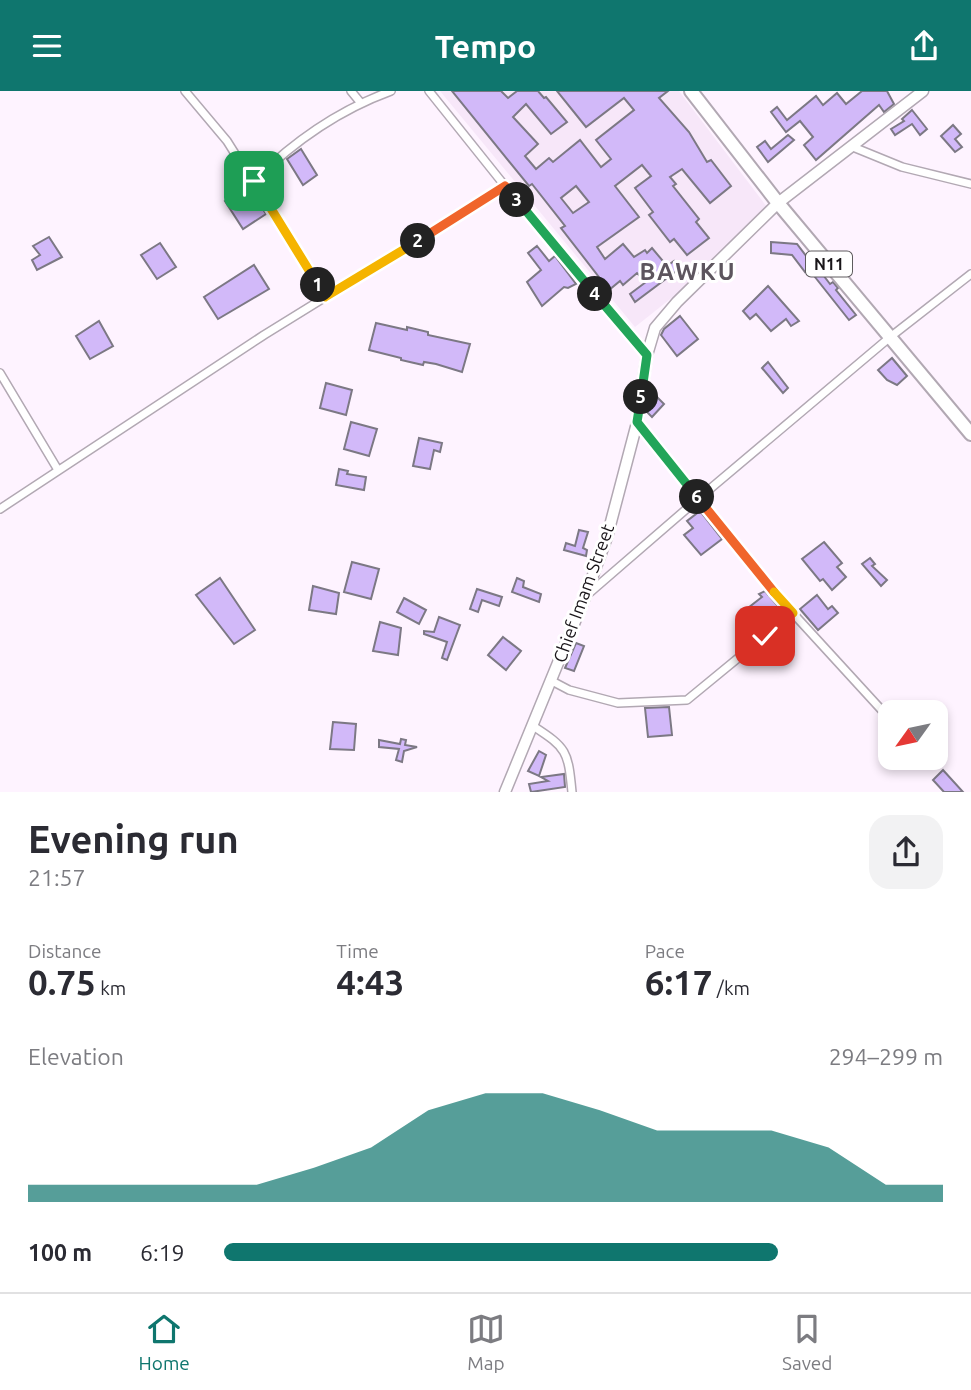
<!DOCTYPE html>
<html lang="en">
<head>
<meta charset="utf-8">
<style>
	:root { --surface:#fff; --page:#f2f2f3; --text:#2b2b33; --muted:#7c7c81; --line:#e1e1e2; --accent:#0f766e }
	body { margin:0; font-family:Ubuntu,sans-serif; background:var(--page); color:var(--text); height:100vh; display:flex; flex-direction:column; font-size:26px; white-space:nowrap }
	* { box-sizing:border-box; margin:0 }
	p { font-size:23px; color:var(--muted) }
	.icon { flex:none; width:38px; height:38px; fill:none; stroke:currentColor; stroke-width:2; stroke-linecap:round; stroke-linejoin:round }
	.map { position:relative; height:701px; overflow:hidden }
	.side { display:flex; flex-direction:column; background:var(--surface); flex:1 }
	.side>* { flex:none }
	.needle { width:46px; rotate:237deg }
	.controls { position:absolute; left:878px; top:609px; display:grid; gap:14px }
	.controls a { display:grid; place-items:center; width:70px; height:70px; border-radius:14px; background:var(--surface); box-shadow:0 4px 10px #0003; font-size:35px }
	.pin { position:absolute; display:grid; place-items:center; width:60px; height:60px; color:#fff; margin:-30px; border-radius:14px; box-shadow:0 4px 10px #0006 }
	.km { position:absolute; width:35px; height:35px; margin:-18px; border-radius:50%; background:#222; color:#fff; font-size:19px; line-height:35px; text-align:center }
	.round { display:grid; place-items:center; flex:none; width:74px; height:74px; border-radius:21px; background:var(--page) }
	.summary { display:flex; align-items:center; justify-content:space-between; height:119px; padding:0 28px }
	h1 { font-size:38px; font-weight:700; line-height:52px }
	.figures { display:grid; grid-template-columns:repeat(3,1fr); gap:10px; height:119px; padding:7px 28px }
	.figures div { display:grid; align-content:center }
	.figures b { font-size:35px; font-weight:700 }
	.figures small { font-size:19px; font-weight:400 }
	.figures p { font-size:19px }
	.chart { height:196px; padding:14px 28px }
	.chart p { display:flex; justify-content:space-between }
	.chart svg { width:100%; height:126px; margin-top:7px; fill:var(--accent); opacity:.7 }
	ul { padding:0 28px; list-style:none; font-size:23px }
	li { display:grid; grid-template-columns:112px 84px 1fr; align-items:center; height:52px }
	li i { height:18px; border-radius:9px; background:var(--accent) }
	header { display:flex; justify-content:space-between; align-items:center; height:91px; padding:0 28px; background:var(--accent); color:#fff; font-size:32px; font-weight:700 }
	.dock { display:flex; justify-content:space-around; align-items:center; height:98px; border-top:2px solid var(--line); background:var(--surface); font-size:19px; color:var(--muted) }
	.dock a { display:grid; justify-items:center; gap:4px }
	.dock .selected { color:var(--accent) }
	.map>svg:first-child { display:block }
	.built { fill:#f7e7f9 }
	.building { fill:#d2b9f9; stroke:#7c7884; stroke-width:2; fill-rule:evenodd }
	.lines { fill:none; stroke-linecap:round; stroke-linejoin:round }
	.street-casing { stroke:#b2a8b3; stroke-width:10 }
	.secondary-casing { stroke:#b2a8b3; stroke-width:13 }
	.highway-casing { stroke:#b2a8b3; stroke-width:16 }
	.street { stroke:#fff; stroke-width:7 }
	.secondary { stroke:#fff; stroke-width:10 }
	.highway { stroke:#fff; stroke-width:12 }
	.split-1-casing { stroke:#fff; stroke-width:14 }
	.split-2-casing { stroke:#fff; stroke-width:14 }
	.split-3-casing { stroke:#fff; stroke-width:14 }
	.split-4-casing { stroke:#fff; stroke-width:14 }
	.split-5-casing { stroke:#fff; stroke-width:14 }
	.split-6-casing { stroke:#fff; stroke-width:14 }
	.split-7-casing { stroke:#fff; stroke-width:14 }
	.split-8-casing { stroke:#fff; stroke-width:14 }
	.split-1 { stroke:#f5b400; stroke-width:9 }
	.split-2 { stroke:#f5b400; stroke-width:9 }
	.split-3 { stroke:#f0652b; stroke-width:9 }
	.split-4 { stroke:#22a559; stroke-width:9 }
	.split-5 { stroke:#22a559; stroke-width:9 }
	.split-6 { stroke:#22a559; stroke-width:9 }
	.split-7 { stroke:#f0652b; stroke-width:9 }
	.split-8 { stroke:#f5b400; stroke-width:9 }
	.labels { text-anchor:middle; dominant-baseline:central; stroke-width:6; stroke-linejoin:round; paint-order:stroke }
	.shield { fill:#fff; stroke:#5e5b5e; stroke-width:2 }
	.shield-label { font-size:16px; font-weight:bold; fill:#191519 }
	.street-label { font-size:18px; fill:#191519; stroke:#fff }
	.district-label { font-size:24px; font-weight:bold; letter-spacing:2px; fill:#5d555e; stroke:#fff }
</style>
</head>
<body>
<header><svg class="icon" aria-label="menu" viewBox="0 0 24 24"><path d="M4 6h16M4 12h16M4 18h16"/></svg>Tempo<svg class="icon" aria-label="share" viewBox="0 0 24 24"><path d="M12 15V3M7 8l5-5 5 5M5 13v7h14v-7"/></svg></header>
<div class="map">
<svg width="971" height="701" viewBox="0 0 971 701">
	<rect width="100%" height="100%" fill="#fef3ff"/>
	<polygon class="built" points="440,0 679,0 767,116 703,182 635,236"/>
	<g class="building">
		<path d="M 452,0 L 501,0 L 508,7 L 517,0 L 538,0 L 544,7 L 546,6 L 567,31 L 551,43 L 526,13 L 513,26 L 538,53 L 525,65 L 536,78 L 549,67 L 553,71 L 580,49 L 601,76 L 611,68 L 596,49 L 634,19 L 624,7 L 586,36 L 557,0 L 668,0 L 659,7 L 689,41 L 707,71 L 711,69 L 731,95 L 710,112 L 682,78 L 670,86 L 676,93 L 673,95 L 699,128 L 696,131 L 709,147 L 687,164 L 674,148 L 670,151 L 649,124 L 653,121 L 635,97 L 651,85 L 642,74 L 615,95 L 639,126 L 597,156 L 605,168 L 623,153 L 634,166 L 645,159 L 647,162 L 652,157 L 667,175 L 674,170 L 679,178 L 635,211 L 630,203 L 646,191 L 637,182 L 623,194 L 620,190 L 609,199 L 561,137 L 565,135 L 532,93 L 529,95 ZM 576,95 L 589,111 L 573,122 L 561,107 Z"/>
		<polygon points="862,0 887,0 894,13 884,21 879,14 816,69 804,54 813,46 800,30 786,41 771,21 777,16 787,29 816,5 823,14 837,2 846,13"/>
		<polygon points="912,19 927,38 920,44 912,33 895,44 891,38 904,30 902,28"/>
		<polygon points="953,34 961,43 955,48 962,56 955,61 941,45"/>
		<polygon points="788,44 794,49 768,71 757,56 765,50 771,58"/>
		<polygon points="301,58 317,84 303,94 287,68"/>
		<polygon points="249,96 266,123 243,138 225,110"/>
		<polygon points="49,146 62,166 37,179 32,169 40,164 33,155"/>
		<polygon points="771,151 797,153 813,174 805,181 792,164 771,162"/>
		<polygon points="160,152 176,176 157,188 141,164"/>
		<polygon points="537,155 549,170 555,165 576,193 568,197 564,196 542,215 527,191 541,179 528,162"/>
		<polygon points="254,174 269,198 218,228 204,206"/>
		<polygon points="817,176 830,193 833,191 838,197 836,199 856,224 849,229 811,181"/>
		<polygon points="768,195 799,230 791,235 786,228 771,240 756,223 750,228 743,220"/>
		<polygon points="680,225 698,248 677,265 661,244 664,238"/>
		<polygon points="99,230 113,255 90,268 76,245"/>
		<polygon points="376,232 407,239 407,236 428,241 428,244 470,253 462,281 436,273 424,271 423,274 401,269 401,267 369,259"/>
		<polygon points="892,267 907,285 897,294 887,289 878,279"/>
		<polygon points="768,271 788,297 783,302 762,277"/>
		<polygon points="326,292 352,299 346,324 320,317"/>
		<polygon points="651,300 664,313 652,326 646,320"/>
		<polygon points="351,331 377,338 369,365 344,358"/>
		<polygon points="419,347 442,352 440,361 434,359 430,378 413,375"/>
		<polygon points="339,378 348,380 347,383 366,386 364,399 336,394"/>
		<polygon points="700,420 722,448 701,464 684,444 693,437 687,430"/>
		<polygon points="579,439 588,441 583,457 587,459 586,465 564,459 566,452 575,455"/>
		<polygon points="824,451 842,472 837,476 846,486 832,499 823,488 820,490 802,468"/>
		<polygon points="870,467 875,473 872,475 887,489 881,495 862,473"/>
		<polygon points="352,471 379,478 371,508 344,501"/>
		<polygon points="220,487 255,539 234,553 196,504"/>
		<polygon points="517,487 524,490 523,496 541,503 539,511 512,501"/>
		<polygon points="313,495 339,502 336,523 309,519"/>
		<polygon points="477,498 502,506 499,515 482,509 478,521 470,518"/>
		<polygon points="765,500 784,522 764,538 748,517 762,506 759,503"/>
		<polygon points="817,504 828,518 832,515 838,522 818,539 800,518"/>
		<polygon points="404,507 426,519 419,533 397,521"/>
		<polygon points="439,526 460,534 447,569 442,567 447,551 424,543 424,540 434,541"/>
		<polygon points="380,531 401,537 398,564 373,560"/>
		<polygon points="503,546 521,560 506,579 488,564"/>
		<polygon points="576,552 584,555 574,580 565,577"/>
		<polygon points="669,616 672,644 648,646 645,617"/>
		<polygon points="333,631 356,633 354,659 330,658"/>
		<polygon points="401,648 406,649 405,654 417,656 404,660 402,671 396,669 399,658 379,656 379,649 400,653"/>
		<polygon points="539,660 546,664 539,685 528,680"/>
		<polygon points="943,679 963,701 944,701 933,689"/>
		<polygon points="564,683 565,696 531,701 529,693 548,690 541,686"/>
	</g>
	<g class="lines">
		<g class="street-casing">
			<g id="street">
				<polyline points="185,0 227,50 325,206"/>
				<polyline points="351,0 360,11"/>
				<polyline points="429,0 505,95"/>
				<polyline points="853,56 902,76 971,93"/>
				<path d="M 254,90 C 293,51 339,19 391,0"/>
				<polyline points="0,282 58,379"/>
				<polyline points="637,332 698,408 889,247 971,183"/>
				<polyline points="0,418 264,244 505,95 647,264"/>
				<polyline points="587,504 698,408 768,495 888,626"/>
				<polyline points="550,589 569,599 618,612 687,609 793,522"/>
				<path d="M 533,635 C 567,657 568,660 572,701"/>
			</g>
		</g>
		<g class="secondary-casing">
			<polyline id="secondary" points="505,701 585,506 607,446 637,332 647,264 655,237 677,211 778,112 923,0"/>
		</g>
		<g class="highway-casing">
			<polyline id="highway" points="691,0 778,112 971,343"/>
		</g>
		<use href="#street" class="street"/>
		<use href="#secondary" class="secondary"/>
		<use href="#highway" class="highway"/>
	</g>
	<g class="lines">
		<g class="split-1-casing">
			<polyline id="split-1" points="254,90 318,194"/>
		</g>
		<g class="split-2-casing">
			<polyline id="split-2" points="318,194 325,206 418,150"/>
		</g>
		<g class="split-3-casing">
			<polyline id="split-3" points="418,150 505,95 517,109"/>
		</g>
		<g class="split-4-casing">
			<polyline id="split-4" points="517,109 595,203"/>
		</g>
		<g class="split-5-casing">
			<polyline id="split-5" points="595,203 647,264 641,306"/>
		</g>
		<g class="split-6-casing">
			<polyline id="split-6" points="641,306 637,331 697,406"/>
		</g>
		<g class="split-7-casing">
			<polyline id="split-7" points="697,406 774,501"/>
		</g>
		<g class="split-8-casing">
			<polyline id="split-8" points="765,545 793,522 774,501"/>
		</g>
		<use href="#split-1" class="split-1"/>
		<use href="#split-2" class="split-2"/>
		<use href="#split-3" class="split-3"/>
		<use href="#split-4" class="split-4"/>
		<use href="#split-5" class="split-5"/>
		<use href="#split-6" class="split-6"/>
		<use href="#split-7" class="split-7"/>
		<use href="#split-8" class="split-8"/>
	</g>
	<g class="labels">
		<rect class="shield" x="806" y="160.5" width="46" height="25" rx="5"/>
		<g class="shield-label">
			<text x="829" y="173">N11</text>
		</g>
		<g class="street-label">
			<text transform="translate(583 502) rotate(-70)">Chief Imam Street</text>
		</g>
		<g class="district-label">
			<text x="688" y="180">BAWKU</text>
		</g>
	</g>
</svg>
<div class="controls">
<a><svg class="needle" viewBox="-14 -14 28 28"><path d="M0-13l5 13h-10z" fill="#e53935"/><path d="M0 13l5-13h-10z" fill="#7c7c81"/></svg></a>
</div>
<div class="pin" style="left:254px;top:90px;background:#1e9e55"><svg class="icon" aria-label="arrive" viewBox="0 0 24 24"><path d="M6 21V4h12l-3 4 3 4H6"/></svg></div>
<div class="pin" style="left:765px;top:545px;background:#d93025"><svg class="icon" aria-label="check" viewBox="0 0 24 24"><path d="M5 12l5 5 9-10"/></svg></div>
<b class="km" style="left:318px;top:194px">1</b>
<b class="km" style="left:418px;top:150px">2</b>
<b class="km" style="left:517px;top:109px">3</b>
<b class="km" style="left:595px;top:203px">4</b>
<b class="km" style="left:641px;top:306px">5</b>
<b class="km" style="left:697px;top:406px">6</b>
</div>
<section class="side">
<div class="summary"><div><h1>Evening run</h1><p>21:57</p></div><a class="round"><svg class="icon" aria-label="share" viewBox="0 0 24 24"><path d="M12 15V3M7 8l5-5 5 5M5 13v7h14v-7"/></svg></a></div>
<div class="figures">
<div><p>Distance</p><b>0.75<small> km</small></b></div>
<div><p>Time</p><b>4:43</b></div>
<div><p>Pace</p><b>6:17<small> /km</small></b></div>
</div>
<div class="chart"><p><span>Elevation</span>294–299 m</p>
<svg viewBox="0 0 160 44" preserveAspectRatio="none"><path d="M0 44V38L10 38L20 38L30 38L40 38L50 32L60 25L70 12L80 6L90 6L100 12L110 19L120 19L130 19L140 25L150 38L160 38V44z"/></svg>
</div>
<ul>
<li><b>100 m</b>6:19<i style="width:77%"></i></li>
</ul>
</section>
<nav class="dock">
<a class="selected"><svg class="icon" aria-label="home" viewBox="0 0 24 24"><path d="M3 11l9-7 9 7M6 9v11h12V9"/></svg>Home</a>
<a><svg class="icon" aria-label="map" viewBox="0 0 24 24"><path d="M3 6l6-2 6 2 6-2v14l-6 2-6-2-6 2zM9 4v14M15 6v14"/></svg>Map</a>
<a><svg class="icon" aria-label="saved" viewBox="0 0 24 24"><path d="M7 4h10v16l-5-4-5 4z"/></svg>Saved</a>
</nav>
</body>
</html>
